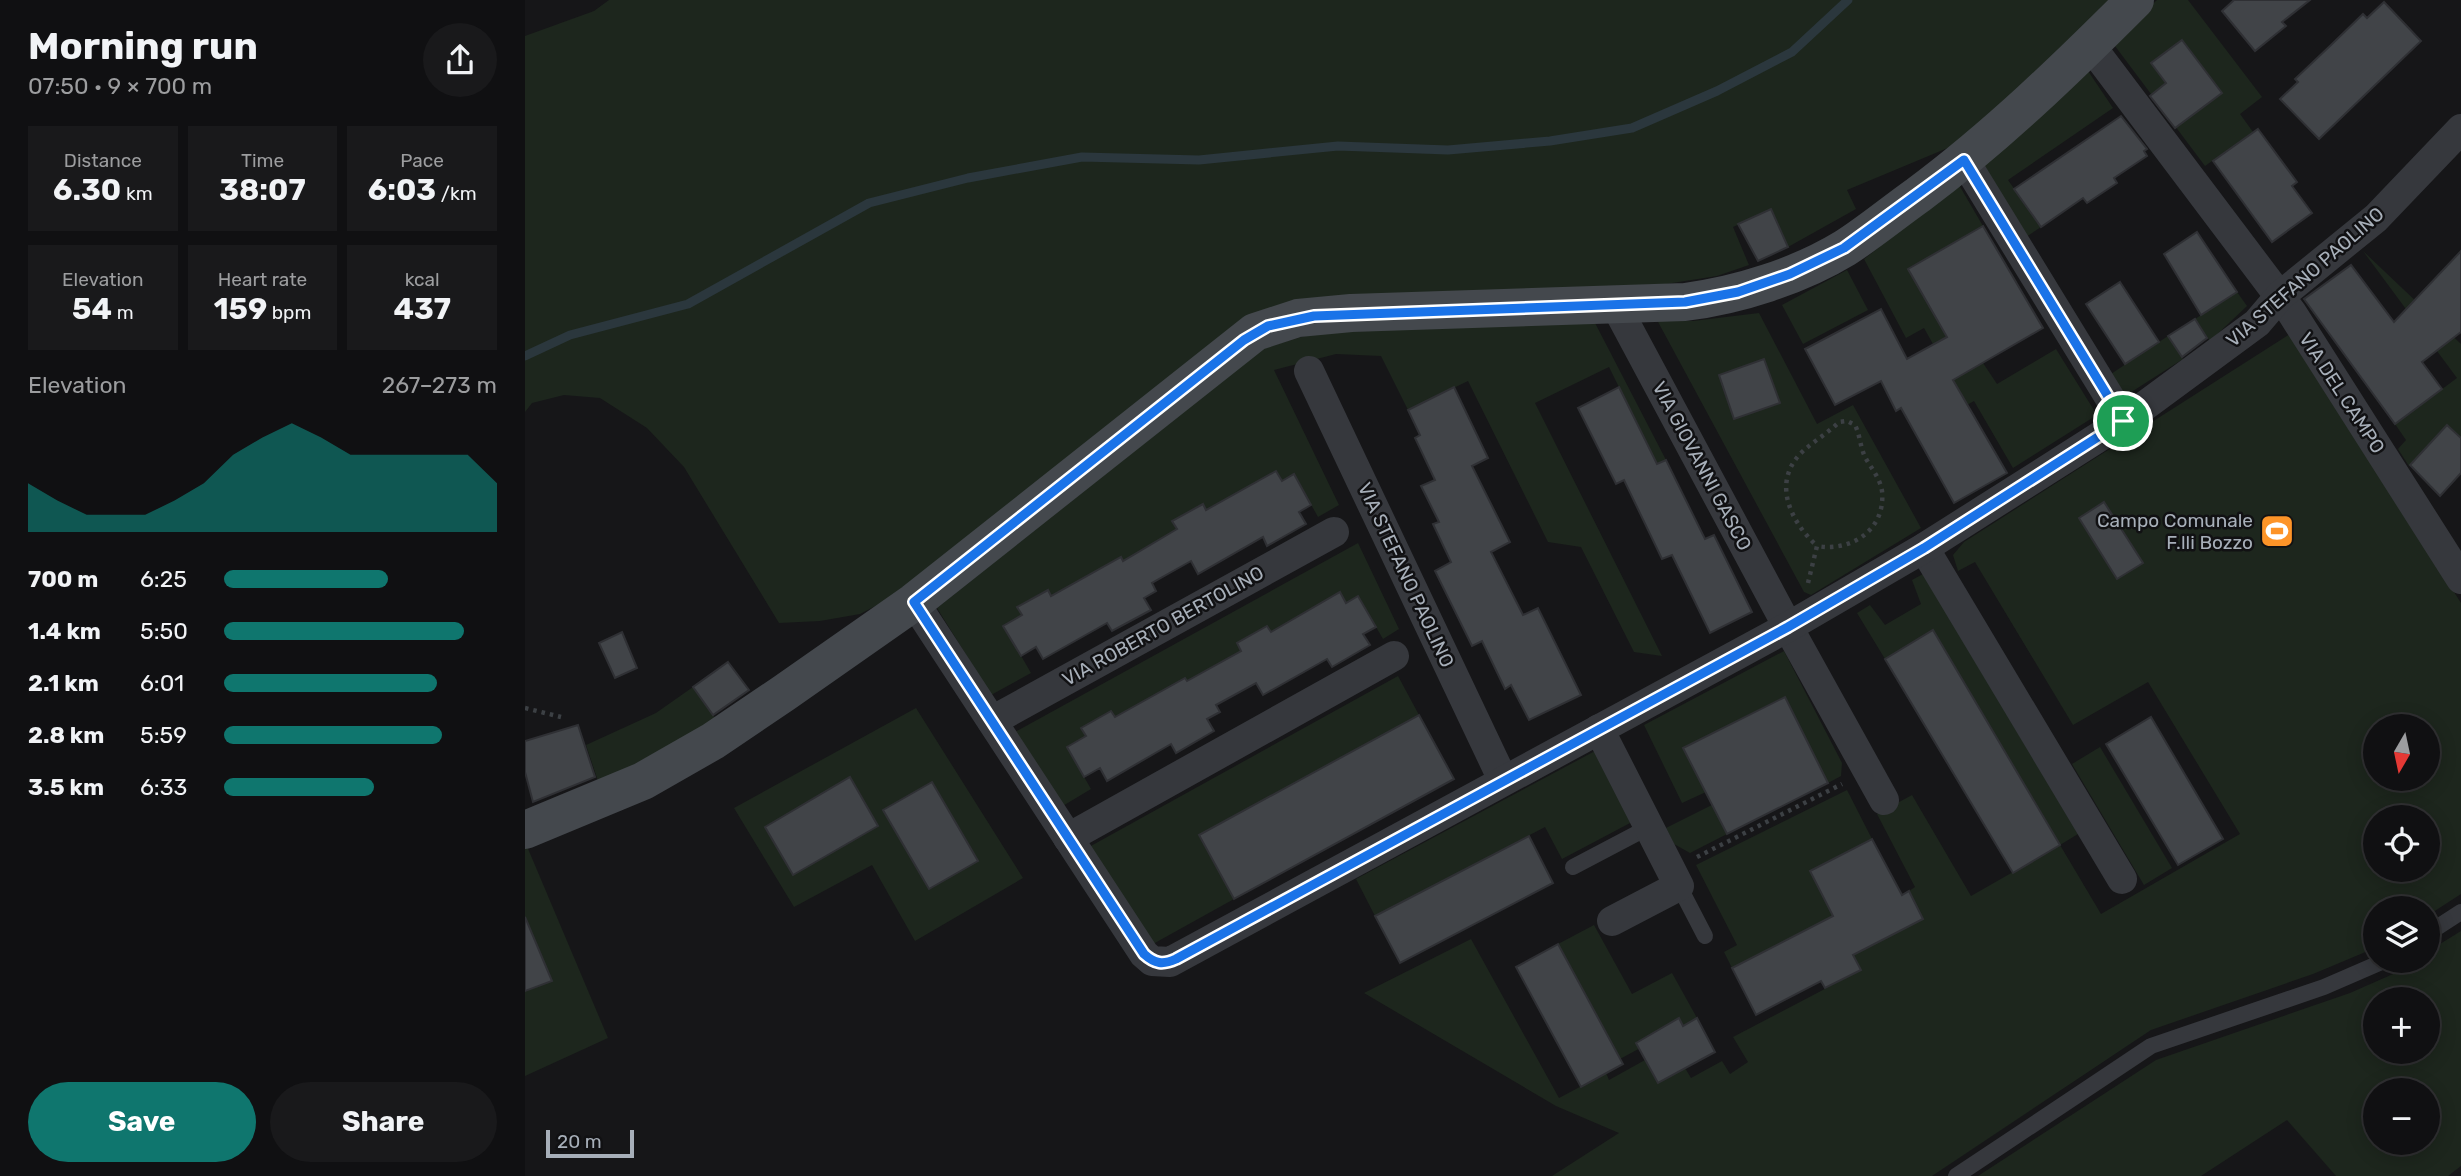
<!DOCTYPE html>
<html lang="en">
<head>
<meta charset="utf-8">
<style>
	:root { --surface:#101012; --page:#19191b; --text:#f1f3f6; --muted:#9c9d9f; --line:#303032; --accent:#0f766e }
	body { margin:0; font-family:Rubik,sans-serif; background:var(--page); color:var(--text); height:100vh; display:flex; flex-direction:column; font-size:26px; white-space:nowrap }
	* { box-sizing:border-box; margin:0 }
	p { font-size:23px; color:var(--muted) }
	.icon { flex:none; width:38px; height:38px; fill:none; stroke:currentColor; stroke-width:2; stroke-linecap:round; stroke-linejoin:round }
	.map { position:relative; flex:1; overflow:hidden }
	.details { display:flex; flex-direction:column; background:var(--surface); width:525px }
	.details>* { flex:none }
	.needle { width:46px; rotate:189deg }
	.controls { position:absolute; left:1838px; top:714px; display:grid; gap:14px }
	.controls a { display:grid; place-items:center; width:77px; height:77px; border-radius:50%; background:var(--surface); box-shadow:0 4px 18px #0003,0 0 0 2px var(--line); font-size:35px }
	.scale { position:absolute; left:21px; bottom:18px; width:88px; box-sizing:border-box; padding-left:7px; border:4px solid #a7afb9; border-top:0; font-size:19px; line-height:24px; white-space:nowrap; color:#a7afb9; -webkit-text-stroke:5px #111113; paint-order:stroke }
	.pin { position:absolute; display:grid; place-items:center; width:60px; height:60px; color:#fff; margin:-30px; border:4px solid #fff; border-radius:50%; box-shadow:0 2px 7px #0007 }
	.round { display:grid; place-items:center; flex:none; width:74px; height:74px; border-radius:37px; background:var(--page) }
	.summary { display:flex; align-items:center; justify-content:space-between; height:119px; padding:0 28px }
	h1 { font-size:38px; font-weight:700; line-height:52px }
	.stats { display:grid; grid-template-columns:repeat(3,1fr); gap:10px; height:119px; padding:7px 28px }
	.stats div { display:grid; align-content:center; border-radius:0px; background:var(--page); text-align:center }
	.stats b { font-size:30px; font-weight:700 }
	.stats small { font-size:19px; font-weight:400 }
	.stats p { font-size:19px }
	.chart { height:196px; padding:14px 28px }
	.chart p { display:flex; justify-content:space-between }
	.chart svg { width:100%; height:126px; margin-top:7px; fill:var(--accent); opacity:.7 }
	.action { display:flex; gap:14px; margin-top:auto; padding:14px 28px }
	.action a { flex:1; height:80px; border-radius:42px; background:var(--accent); color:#fff; font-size:28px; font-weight:700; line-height:80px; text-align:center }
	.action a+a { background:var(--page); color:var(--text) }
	ul { padding:0 28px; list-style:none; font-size:23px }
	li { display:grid; grid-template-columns:112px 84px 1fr; align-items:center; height:52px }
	li i { height:18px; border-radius:9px; background:var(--accent) }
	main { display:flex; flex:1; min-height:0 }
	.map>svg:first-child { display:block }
	.green { fill:#1d261d; fill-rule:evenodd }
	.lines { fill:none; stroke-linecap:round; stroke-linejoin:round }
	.stream { stroke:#2b373d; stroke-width:9 }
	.building { fill:#414448; stroke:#2f3034; stroke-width:2 }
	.path { stroke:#3c4044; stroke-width:4.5; stroke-dasharray:3.5 5; stroke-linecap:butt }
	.lane { stroke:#36383d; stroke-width:16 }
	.street { stroke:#36383d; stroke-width:30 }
	.secondary { stroke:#44484d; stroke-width:38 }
	.route-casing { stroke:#fff; stroke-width:14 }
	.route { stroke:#1a73e8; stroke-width:9 }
	.labels { text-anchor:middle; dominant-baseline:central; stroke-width:5; stroke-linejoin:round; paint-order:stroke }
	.street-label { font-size:19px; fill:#a7afb9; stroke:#111113 }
	.poi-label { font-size:19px; fill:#a7afb9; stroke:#111113; text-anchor:end }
</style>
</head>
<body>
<main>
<section class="details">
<div class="summary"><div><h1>Morning run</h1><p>07:50 · 9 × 700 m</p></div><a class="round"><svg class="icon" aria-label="share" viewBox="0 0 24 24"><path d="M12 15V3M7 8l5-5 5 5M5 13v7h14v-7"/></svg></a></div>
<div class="stats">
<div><p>Distance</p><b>6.30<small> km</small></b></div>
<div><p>Time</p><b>38:07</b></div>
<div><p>Pace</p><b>6:03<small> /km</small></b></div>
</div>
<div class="stats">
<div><p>Elevation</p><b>54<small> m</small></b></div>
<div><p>Heart rate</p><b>159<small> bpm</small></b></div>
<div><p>kcal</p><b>437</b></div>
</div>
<div class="chart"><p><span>Elevation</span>267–273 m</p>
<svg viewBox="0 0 160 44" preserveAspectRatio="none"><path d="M0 44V27L10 33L20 38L30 38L40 38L50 33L60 27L70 17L80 11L90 6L100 11L110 17L120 17L130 17L140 17L150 17L160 27V44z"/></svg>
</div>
<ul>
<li><b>700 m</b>6:25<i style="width:60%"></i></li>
<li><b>1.4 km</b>5:50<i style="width:88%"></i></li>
<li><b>2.1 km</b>6:01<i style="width:78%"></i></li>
<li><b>2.8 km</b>5:59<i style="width:80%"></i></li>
<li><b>3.5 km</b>6:33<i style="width:55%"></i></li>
</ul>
<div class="action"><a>Save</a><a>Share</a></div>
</section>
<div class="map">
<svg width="1936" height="1176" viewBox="0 0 1936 1176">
	<rect width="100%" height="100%" fill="#161618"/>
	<g class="green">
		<polygon points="84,0 1590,0 1437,142 1322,190 1331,209 1263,247 1246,210 1208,227 1224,265 1192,276 1141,284 799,298 364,599 335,614 295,621 254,623 159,467 122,428 75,398 39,395 7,403 0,412 0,36 69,11"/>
		<polygon points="1632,0 1663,0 1737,97 1715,114 1728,132 1680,166 1587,42"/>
		<polygon points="1561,68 1588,108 1483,180 1516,227 1501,237 1458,166"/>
		<polygon points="1434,185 1458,226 1383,269 1442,372 1458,363 1472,384 1531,349 1572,415 1488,468 1449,401 1442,405 1399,328 1381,338 1339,259"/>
		<polygon points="1838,251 1936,344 1936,438 1921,426 1884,466 1873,449 1881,440 1870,424 1932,378"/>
		<polygon points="1322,270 1343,310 1278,344 1257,305"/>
		<polygon points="1712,292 1722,306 1685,341 1670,319"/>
		<polygon points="1234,313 1292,424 1328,405 1396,528 1286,595 1279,592 1132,320 1168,321"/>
		<polygon points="1069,321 1141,460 1132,464 1084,367 1010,403 1137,656 1109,652 1056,547 1023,542 943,381 883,410 856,356 811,354 749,370 814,505 793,517 769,474 757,481 751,471 683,513 677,504 648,521 652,529 634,540 651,570 627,583 614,560 602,566 595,557 528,598 522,590 493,606 497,615 479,626 506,673 466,695 412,608 739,348 790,333"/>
		<path d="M 1765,334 L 1936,603 L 1936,894 L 1902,916 L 1902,908 L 1850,908 L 1850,948 L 1788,974 L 1626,1030 L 1407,1176 L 1027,1176 L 1094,1133 L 1031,1106 L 839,993 L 946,939 L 1034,1098 L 1081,1073 L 1084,1080 L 1120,1060 L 1133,1082 L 1160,1068 L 1166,1078 L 1197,1061 L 1205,1074 L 1223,1062 L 1208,1037 L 1336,970 L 1328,955 L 1398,919 L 1384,891 L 1390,887 L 1352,814 L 1387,795 L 1446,896 L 1535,845 L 1408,631 L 1360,659 L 1332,613 L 1345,605 L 1360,625 L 1396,604 L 1387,580 L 1398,574 L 1553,834 L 1535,845 L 1576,914 L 1715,834 L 1623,682 L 1548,725 L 1450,562 L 1433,571 L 1428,555 L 1439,542 ZM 1850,726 L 1902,726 L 1902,779 L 1850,779 ZM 1850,817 L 1902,817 L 1902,870 L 1850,870 Z"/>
		<polygon points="1643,336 1658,359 1600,396 1586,374"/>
		<polygon points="833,543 874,629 858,639 833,596 821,603 815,593 747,634 742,626 712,643 716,651 715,691 691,705 665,688 659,678 591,720 586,711 556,728 561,736 542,747 566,789 536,807 490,732"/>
		<polygon points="1259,651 1317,763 1316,776 1303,783 1259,697 1158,748 1181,792 1157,803 1119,725"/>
		<polygon points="873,676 894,715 674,836 709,899 628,944 564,847"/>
		<polygon points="168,687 191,719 74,784 61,745 131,713"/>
		<polygon points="391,708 498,878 390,941 347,865 269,907 209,808"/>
		<polygon points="1575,747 1647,868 1619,885 1547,764"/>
		<polygon points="1070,751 1107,822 1037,859 1020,827 850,916 831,879"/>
		<polygon points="1322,790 1347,839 1285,871 1308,916 1207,968 1199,952 1212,945 1171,865"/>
		<polygon points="1187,805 1202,834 1165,853 1149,844 1141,828"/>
		<polygon points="1,844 83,1038 0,1076 0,845"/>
		<polygon points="1069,925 1107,994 1147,973 1172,1018 1158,1026 1154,1019 1127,1034 1130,1040 1095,1059 1033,944"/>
		<path d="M 1936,931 L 1936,1166 L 1923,1176 L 1811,1176 L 1762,1120 L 1676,1176 L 1453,1176 L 1631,1060 L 1825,993 L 1868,974 L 1889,961 L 1902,961 L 1902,952 ZM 1850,999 L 1902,999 L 1902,1052 L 1850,1052 ZM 1850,1090 L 1902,1090 L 1902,1143 L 1850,1143 Z"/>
	</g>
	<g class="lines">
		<polyline class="stream" points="0,356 45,335 163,304 344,203 443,178 557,157 674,160 813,146 923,150 1025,141 1107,128 1192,91 1267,52 1323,0"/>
	</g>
	<g class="building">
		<polygon points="1709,0 1785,0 1757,22 1761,26 1730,51 1697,11"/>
		<polygon points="1859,2 1896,41 1794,139 1755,99 1773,82 1770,79 1806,45 1838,14 1842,18"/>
		<polygon points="1657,40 1697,93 1650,128 1625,96 1641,83 1626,63"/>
		<polygon points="1596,116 1622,149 1619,151 1622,156 1589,178 1592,183 1562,203 1558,198 1516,227 1489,189"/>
		<polygon points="1733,129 1772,182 1767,186 1787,213 1747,242 1688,161"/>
		<polygon points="1246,209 1263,247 1233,261 1213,224"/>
		<polygon points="1458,226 1518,328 1428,380 1482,473 1429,503 1376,408 1371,411 1356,381 1310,405 1280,349 1356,309 1382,359 1422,337 1383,269"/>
		<polygon points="1672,232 1712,292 1676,315 1639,254"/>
		<polygon points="1936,251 1936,332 1897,362 1917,389 1870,424 1779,299 1826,265 1869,322"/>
		<polygon points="1595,282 1634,342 1600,364 1561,304"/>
		<polygon points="1670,319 1682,338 1657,357 1643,336"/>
		<polygon points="1239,359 1255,403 1209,419 1194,375"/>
		<polygon points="929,387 963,458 947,466 985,542 966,552 998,615 1013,608 1056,695 1004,720 986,685 980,689 957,641 947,646 910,571 926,562 908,524 914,522 896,486 910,480 890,438 895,435 883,410"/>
		<polygon points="1094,387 1132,464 1141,460 1180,539 1189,535 1227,612 1185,633 1147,555 1137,559 1099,480 1091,484 1053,408"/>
		<polygon points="1922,425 1936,438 1936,473 1915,496 1885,465"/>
		<polygon points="751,471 757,481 769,474 786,505 774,512 781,524 742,546 738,537 673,574 666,561 627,583 631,591 619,598 626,610 587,631 582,623 518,659 511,647 496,656 478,626 497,615 492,607 523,590 526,596 596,557 598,561 652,529 647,521 678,504 681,510"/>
		<polygon points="1579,502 1618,563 1592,579 1554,518"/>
		<polygon points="815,592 821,603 833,596 851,627 838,634 845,645 807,667 802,659 738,695 731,683 691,705 695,712 682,719 689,731 651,753 646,744 582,781 575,768 559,777 542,747 561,736 556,728 586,711 590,717 660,678 662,681 716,651 712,643 742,626 746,632"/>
		<polygon points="1408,630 1535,845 1488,873 1360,659"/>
		<polygon points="97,632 112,668 90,678 74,643"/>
		<polygon points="203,662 224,690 188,715 168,687"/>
		<polygon points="1260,697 1303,783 1202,834 1158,748"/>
		<polygon points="894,715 929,779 709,899 674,835"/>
		<polygon points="1626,717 1698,839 1653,865 1581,744"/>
		<polygon points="53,725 70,777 8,802 0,772 0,741"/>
		<polygon points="325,777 353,826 268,875 240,827"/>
		<polygon points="407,782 453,861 404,889 358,810"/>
		<polygon points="1004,836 1028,883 875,963 850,916"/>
		<polygon points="1347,839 1377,895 1384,891 1398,919 1328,955 1336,970 1300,988 1296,981 1231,1015 1207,968 1308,916 1285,871"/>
		<polygon points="0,917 27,981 0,991"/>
		<polygon points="1033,944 1098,1064 1056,1087 991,967"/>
		<polygon points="1154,1018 1158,1026 1172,1018 1190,1052 1133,1083 1111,1043"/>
	</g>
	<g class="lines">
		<g class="path">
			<path d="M 1283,583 L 1292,546 C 1326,552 1361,530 1357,491 C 1355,478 1346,468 1340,457 C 1335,446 1335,435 1330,425 L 1322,421 L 1314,422 C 1302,434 1287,442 1275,454 C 1247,484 1266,522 1292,546"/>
			<polyline points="0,708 36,717"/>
			<polyline points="1172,857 1317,784"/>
		</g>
		<g class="lane">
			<polyline points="1048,867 1124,827"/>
			<polyline points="1154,886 1180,936"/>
			<polyline points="1902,934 1936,912"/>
			<polyline points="1431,1176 1626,1046 1799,987 1859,961"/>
		</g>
		<g class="street">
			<polyline points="1565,45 1767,313 1936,579"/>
			<polyline points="1439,160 1599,421"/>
			<polyline points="1091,306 1263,627 1359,800"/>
			<polyline points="784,371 978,780"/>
			<polyline points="1399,548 1597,879"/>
			<polyline points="389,602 619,954 627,961 645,962 1263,627 1399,548 1599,421 1732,323 1755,296 1851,218 1936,129"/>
			<polyline points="467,721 809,532"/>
			<polyline points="1074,729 1154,886 1087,921"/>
			<polyline points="543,838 869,656"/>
		</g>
		<path class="secondary" d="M 0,830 L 118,781 L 188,741 L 259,693 L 389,602 L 730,332 L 773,318 L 826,313 L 1160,302 C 1214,295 1274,276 1320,248 C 1345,232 1369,212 1393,195 C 1472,136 1541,69 1610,0"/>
	</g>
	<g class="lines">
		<g class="route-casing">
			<path id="route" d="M 1439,160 L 1598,421 L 1399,548 L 1263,627 L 651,959 C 638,965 630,964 619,954 L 389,602 L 719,340 L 743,326 L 789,316 L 1160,302 L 1213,292 L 1265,274 L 1319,248 Z"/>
		</g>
		<use href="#route" class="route"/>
	</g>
	<defs>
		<g id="stadium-square" transform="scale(1.75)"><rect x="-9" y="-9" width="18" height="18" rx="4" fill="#fd9428" stroke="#111113"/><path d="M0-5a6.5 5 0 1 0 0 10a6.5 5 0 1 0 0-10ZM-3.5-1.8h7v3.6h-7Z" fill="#fff"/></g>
	</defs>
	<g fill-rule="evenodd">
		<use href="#stadium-square" x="1752" y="531"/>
	</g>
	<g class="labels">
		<g class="street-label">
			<text transform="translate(1780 277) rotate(-41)">VIA STEFANO PAOLINO</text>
			<text transform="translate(1817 393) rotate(57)">VIA DEL CAMPO</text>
			<text transform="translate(1177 466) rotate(62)">VIA GIOVANNI GASCO</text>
			<text transform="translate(881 575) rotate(65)">VIA STEFANO PAOLINO</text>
			<text transform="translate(638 626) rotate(-29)">VIA ROBERTO BERTOLINO</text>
		</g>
		<g class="poi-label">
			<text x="1728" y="520">Campo Comunale<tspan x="1728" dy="22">F.lli Bozzo</tspan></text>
		</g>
	</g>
</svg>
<div class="controls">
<a><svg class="needle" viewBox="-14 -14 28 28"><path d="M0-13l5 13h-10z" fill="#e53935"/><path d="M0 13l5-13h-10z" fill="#9c9d9f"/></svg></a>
<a><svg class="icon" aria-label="locate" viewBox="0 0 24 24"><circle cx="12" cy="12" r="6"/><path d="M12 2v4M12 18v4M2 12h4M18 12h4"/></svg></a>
<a><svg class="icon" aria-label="layers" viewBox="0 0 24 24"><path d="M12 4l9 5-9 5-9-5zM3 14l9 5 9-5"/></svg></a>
<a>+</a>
<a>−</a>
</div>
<div class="scale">20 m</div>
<div class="pin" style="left:1598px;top:421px;background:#1e9e55"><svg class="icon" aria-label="arrive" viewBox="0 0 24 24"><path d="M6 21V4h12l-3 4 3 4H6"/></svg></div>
</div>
</main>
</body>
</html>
